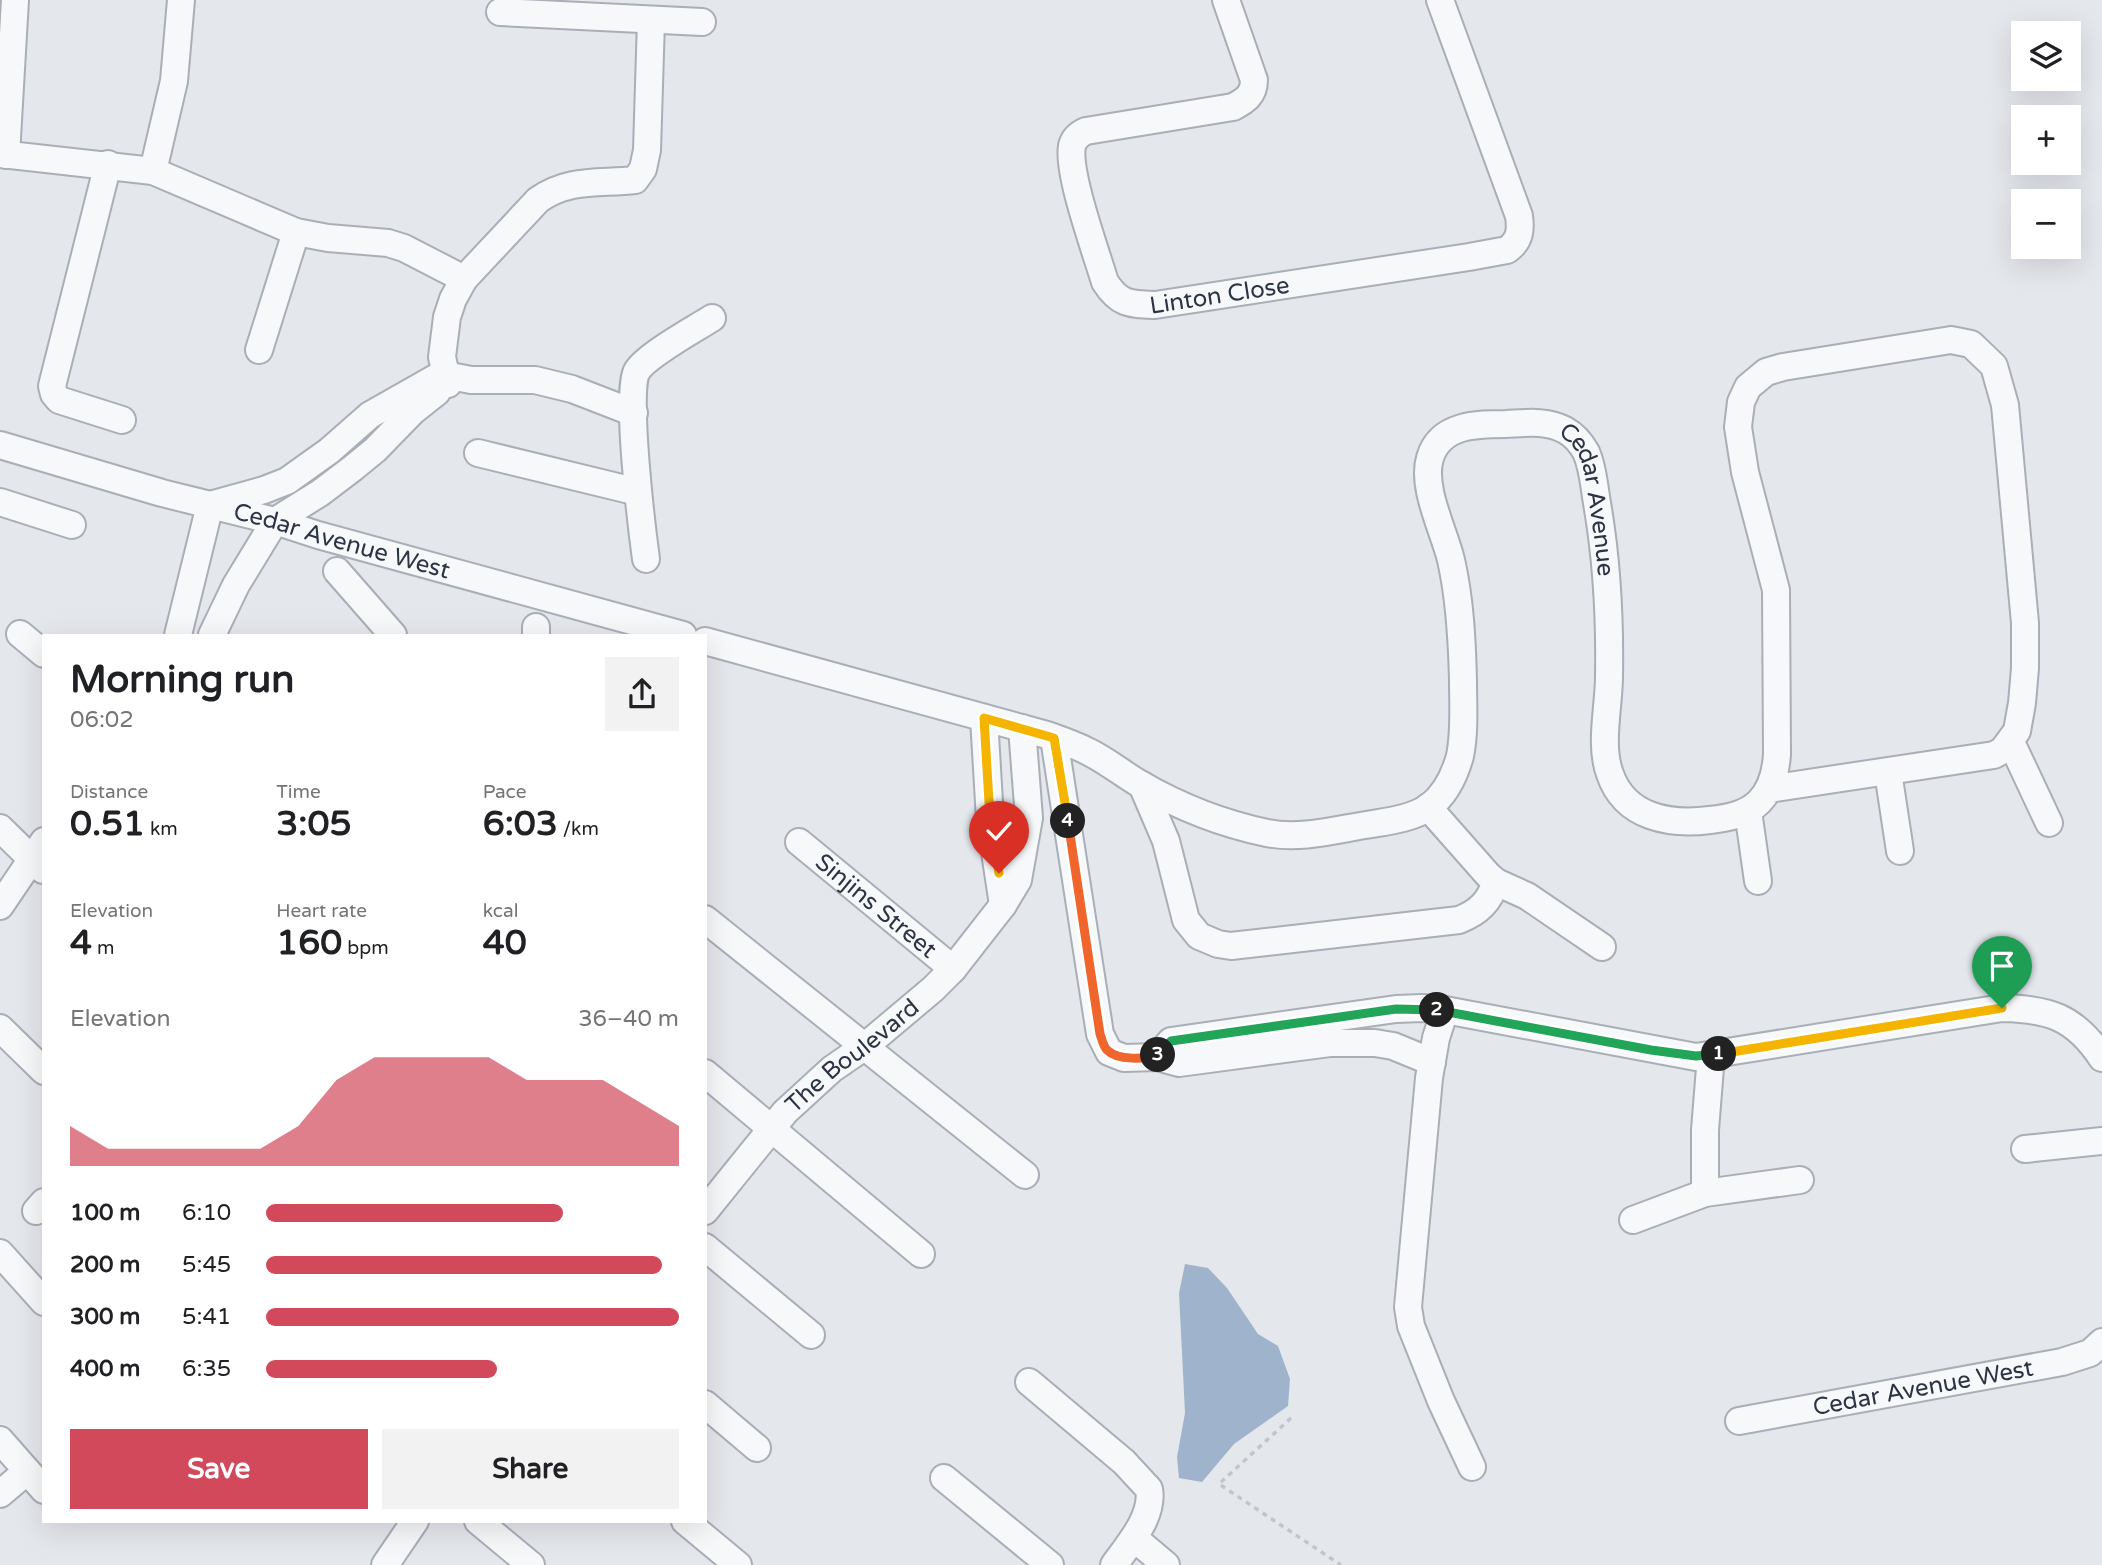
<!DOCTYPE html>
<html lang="en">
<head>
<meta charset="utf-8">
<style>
	:root { --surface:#fff; --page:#f2f2f2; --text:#202124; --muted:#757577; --accent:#d1495b }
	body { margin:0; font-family:"Varela Round",sans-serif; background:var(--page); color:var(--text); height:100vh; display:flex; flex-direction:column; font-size:26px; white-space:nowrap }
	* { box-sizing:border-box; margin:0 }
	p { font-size:23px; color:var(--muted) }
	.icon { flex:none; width:38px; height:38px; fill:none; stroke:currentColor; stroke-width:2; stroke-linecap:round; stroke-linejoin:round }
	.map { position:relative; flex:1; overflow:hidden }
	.panel { position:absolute; left:42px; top:634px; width:665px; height:889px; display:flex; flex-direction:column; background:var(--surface); border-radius:0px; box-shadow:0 7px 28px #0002 }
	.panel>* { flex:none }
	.tools { position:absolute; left:2011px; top:21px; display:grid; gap:14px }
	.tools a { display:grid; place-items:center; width:70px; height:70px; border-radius:0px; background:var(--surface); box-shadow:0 7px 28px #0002; font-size:35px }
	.pin { position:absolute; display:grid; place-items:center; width:60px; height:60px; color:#fff; margin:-72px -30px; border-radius:50% 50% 50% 0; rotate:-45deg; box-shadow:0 0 7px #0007 }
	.pin .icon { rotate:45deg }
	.km { position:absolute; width:35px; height:35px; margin:-18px; border-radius:50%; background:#222; color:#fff; font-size:19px; line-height:35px; text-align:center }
	.round { display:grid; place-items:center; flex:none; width:74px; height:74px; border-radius:0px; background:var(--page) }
	.summary { display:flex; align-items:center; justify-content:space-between; height:119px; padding:0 28px }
	h1 { font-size:38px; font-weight:800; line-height:52px }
	.metrics { display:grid; grid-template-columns:repeat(3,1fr); gap:10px; height:119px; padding:7px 28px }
	.metrics div { display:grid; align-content:center }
	.metrics b { font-size:35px; font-weight:800 }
	.metrics small { font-size:19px; font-weight:400 }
	.metrics p { font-size:19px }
	.chart { height:196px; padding:14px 28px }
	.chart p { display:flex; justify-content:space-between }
	.chart svg { width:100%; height:126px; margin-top:7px; fill:var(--accent); opacity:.7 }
	.cta { display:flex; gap:14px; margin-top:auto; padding:14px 28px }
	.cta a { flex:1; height:80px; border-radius:0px; background:var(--accent); color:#fff; font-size:28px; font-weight:800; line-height:80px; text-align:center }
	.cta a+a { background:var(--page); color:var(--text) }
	ul { padding:0 28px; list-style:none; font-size:23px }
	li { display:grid; grid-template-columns:112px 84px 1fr; align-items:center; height:52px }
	li i { height:18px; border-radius:9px; background:var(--accent) }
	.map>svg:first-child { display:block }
	.water { fill:#9fb4cc }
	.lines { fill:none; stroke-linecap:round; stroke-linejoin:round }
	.minor-casing { stroke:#a9aeb7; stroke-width:30 }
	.path { stroke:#c2c5cb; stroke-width:3.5; stroke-dasharray:5 5; stroke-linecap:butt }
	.minor { stroke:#f7f8fa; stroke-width:26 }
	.split-1-casing { stroke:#fff; stroke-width:14 }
	.split-2-casing { stroke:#fff; stroke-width:14 }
	.split-3-casing { stroke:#fff; stroke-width:14 }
	.split-4-casing { stroke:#fff; stroke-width:14 }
	.split-5-casing { stroke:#fff; stroke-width:14 }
	.split-1 { stroke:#f5b400; stroke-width:9 }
	.split-2 { stroke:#22a559; stroke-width:9 }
	.split-3 { stroke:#22a559; stroke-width:9 }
	.split-4 { stroke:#f0652b; stroke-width:9 }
	.split-5 { stroke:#f5b400; stroke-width:9 }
	.labels { text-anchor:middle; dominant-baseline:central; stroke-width:5; stroke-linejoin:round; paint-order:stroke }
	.street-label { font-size:24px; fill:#2b3445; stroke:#f4f6f9 }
</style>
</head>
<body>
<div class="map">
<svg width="2102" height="1565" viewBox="0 0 2102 1565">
	<rect width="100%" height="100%" fill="#e4e7ec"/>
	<polygon class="water" points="1185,1264 1208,1268 1227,1288 1258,1334 1278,1346 1290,1379 1288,1406 1234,1444 1202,1482 1179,1478 1177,1457 1185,1413 1179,1293"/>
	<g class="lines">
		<g class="minor-casing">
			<g id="minor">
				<path id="s1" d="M 1226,0 L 1254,80 C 1254,95 1245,101 1233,107 L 1086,131 C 1079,134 1074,138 1072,146 C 1067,173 1096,252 1105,282 C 1119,304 1129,304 1155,305 L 1469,257 L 1507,250 C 1520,241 1521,230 1519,216 L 1440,0"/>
				<polyline points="500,12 702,22"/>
				<polyline points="0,154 153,171 296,232 328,238 388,243 404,248 464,279"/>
				<polyline points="6,155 15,0"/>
				<polyline points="108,164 52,386 54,394 59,400 122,420"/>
				<polyline points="153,171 174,81 181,0"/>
				<polyline points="259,350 296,232"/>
				<path d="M 448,384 L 442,357 L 447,317 L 453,299 L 464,279 L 538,200 C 569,178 599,184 635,180 L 643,169 L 647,150 L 651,20"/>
				<path id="s2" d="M 0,445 L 162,493 L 275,521 L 318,535 L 683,635"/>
				<polyline points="478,453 638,492"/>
				<polyline points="0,502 72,525"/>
				<path d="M 646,559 C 642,530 625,390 637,371 C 647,355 695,329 712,318"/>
				<polyline points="337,571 393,635"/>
				<polyline points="536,627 536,635"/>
				<polyline points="20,634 44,654"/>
				<polyline points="178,635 210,505 264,490 287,481 329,451 370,415 437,377 445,375 471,380 535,380 572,389 634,413"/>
				<polyline points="212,635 236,585 275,521 320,493 353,468 375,450 413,411 437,392"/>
				<path id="s3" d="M 705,641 L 1047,735 C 1061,740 1076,745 1089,752 C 1107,761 1123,774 1140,784 C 1178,806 1224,824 1267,833 C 1301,840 1338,829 1372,824 C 1390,821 1413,818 1429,807 C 1445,795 1455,774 1460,756 C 1465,731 1463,705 1463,680 C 1462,640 1460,599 1451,560 C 1444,531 1421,487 1430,458 C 1440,424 1477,424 1506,424 C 1526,423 1546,420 1565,430 C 1574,435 1581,443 1586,452 C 1593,467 1594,486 1597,503 C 1607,561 1610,618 1609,676 C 1609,707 1599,745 1610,774 C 1625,818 1670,825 1710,820 C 1727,818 1746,815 1759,802 C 1771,790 1776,771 1777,754 L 1776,590 L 1745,472 L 1738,427 L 1741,402 L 1748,387 L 1766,372 L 1783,367 L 1951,340 L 1971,344 L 1994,366 L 2005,405 L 2025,623 L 2025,668 L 2022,703 L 2017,731 L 2003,750 L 1994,755 L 1769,789"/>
				<polyline points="984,718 990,819 1003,905"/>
				<polyline points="1054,738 1100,1034 1109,1052 1124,1058 1157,1057 1179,1063 1330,1043 1375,1043 1393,1046 1432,1062"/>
				<polyline points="2011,742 2049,823"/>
				<polyline points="1888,772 1900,851"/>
				<path d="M 1142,785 L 1166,841 L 1186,920 L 1199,936 L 1218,944 L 1231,946 L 1459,920 C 1479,912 1489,902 1496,882 L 1488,875 L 1428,807"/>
				<polyline points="1748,811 1758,881"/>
				<polyline points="0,828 43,870"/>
				<path id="s4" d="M 799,842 L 953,969"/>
				<polyline points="1496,882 1527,896 1602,947"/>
				<polyline points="0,906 44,841"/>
				<polyline points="705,919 1025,1175"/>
				<polyline points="1445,1010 1436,1038 1429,1078 1408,1307 1411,1326 1441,1401 1472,1467"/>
				<polyline points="0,1028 44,1071"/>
				<path d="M 1157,1057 L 1171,1041 L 1396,1009 L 1422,1008 L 1445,1010 L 1696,1057 L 2002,1008 C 2049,1009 2075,1017 2102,1058"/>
				<polyline points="705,1073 921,1254"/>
				<polyline points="2025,1149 2102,1141"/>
				<polyline points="1705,1193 1705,1130 1711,1055"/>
				<polyline points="36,1211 44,1202"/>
				<path id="s5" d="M 705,1211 L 785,1112 L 832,1069 L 864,1047 L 933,989 L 953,969 L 1003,905 L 1018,880 L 1029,818 L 1022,728"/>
				<polyline points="1633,1220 1705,1193 1800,1180"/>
				<polyline points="705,1247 811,1335"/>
				<polyline points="0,1253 44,1302"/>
				<path d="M 1029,1382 L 1124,1462 L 1149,1489 C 1154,1516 1129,1544 1114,1565"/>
				<polyline points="705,1404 757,1448"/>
				<path id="s6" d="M 1739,1421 L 2062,1362 L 2090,1353 L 2102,1342"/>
				<polyline points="0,1440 44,1490"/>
				<polyline points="944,1478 1050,1565"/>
				<polyline points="0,1494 27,1471"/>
				<polyline points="478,1521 531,1565"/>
				<polyline points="685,1521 738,1565"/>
				<polyline points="1134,1538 1166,1565"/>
				<polyline points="385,1565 415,1521"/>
			</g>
		</g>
		<polyline class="path" points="1291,1418 1219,1484 1341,1565"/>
		<use href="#minor" class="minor"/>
	</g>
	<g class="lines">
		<g class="split-1-casing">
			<polyline id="split-1" points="1719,1054 2002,1008"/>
		</g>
		<g class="split-2-casing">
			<polyline id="split-2" points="1437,1010 1651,1050 1696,1056 1719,1054"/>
		</g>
		<g class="split-3-casing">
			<polyline id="split-3" points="1158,1055 1171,1041 1396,1009 1437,1010"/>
		</g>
		<g class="split-4-casing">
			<path id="split-4" d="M 1068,821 L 1100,1034 C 1102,1039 1103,1046 1107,1050 C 1118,1061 1146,1059 1158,1055"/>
		</g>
		<g class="split-5-casing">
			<polyline id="split-5" points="999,873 990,819 984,718 1054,738 1068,821"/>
		</g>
		<use href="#split-1" class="split-1"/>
		<use href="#split-2" class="split-2"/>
		<use href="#split-3" class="split-3"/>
		<use href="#split-4" class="split-4"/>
		<use href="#split-5" class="split-5"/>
	</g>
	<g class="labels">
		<g class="street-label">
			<text stroke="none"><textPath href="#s1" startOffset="556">Linton Close</textPath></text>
			<text stroke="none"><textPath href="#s3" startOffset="1353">Cedar Avenue</textPath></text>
			<text stroke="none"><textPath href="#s2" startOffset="355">Cedar Avenue West</textPath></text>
			<text stroke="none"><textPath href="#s4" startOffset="100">Sinjins Street</textPath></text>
			<text stroke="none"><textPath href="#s5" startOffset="215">The Boulevard</textPath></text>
			<text stroke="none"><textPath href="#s6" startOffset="187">Cedar Avenue West</textPath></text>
		</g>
	</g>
</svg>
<div class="tools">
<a><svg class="icon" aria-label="layers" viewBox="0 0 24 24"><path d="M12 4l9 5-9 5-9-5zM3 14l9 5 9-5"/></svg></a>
<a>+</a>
<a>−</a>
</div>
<div class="pin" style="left:2002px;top:1008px;background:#1e9e55"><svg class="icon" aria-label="arrive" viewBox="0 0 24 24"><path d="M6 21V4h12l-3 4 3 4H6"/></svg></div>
<div class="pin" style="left:999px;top:873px;background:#d93025"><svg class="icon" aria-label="check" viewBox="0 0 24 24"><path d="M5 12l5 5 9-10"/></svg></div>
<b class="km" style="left:1719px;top:1054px">1</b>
<b class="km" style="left:1437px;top:1010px">2</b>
<b class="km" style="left:1158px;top:1055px">3</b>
<b class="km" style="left:1068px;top:821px">4</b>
<section class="panel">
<div class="summary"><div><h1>Morning run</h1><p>06:02</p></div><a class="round"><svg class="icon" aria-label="share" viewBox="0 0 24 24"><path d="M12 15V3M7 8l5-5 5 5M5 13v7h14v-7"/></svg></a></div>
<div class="metrics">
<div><p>Distance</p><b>0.51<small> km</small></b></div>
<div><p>Time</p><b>3:05</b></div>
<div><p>Pace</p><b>6:03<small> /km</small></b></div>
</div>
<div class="metrics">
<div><p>Elevation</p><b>4<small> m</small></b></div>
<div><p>Heart rate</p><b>160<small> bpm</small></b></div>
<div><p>kcal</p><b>40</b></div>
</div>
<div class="chart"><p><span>Elevation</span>36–40 m</p>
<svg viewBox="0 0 160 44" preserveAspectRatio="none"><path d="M0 44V30L10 38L20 38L30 38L40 38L50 38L60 30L70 14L80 6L90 6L100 6L110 6L120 14L130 14L140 14L150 22L160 30V44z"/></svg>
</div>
<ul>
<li><b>100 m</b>6:10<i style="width:72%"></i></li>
<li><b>200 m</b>5:45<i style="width:96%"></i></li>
<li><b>300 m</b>5:41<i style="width:100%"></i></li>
<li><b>400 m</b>6:35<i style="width:56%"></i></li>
</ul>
<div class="cta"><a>Save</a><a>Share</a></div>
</section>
</div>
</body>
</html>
